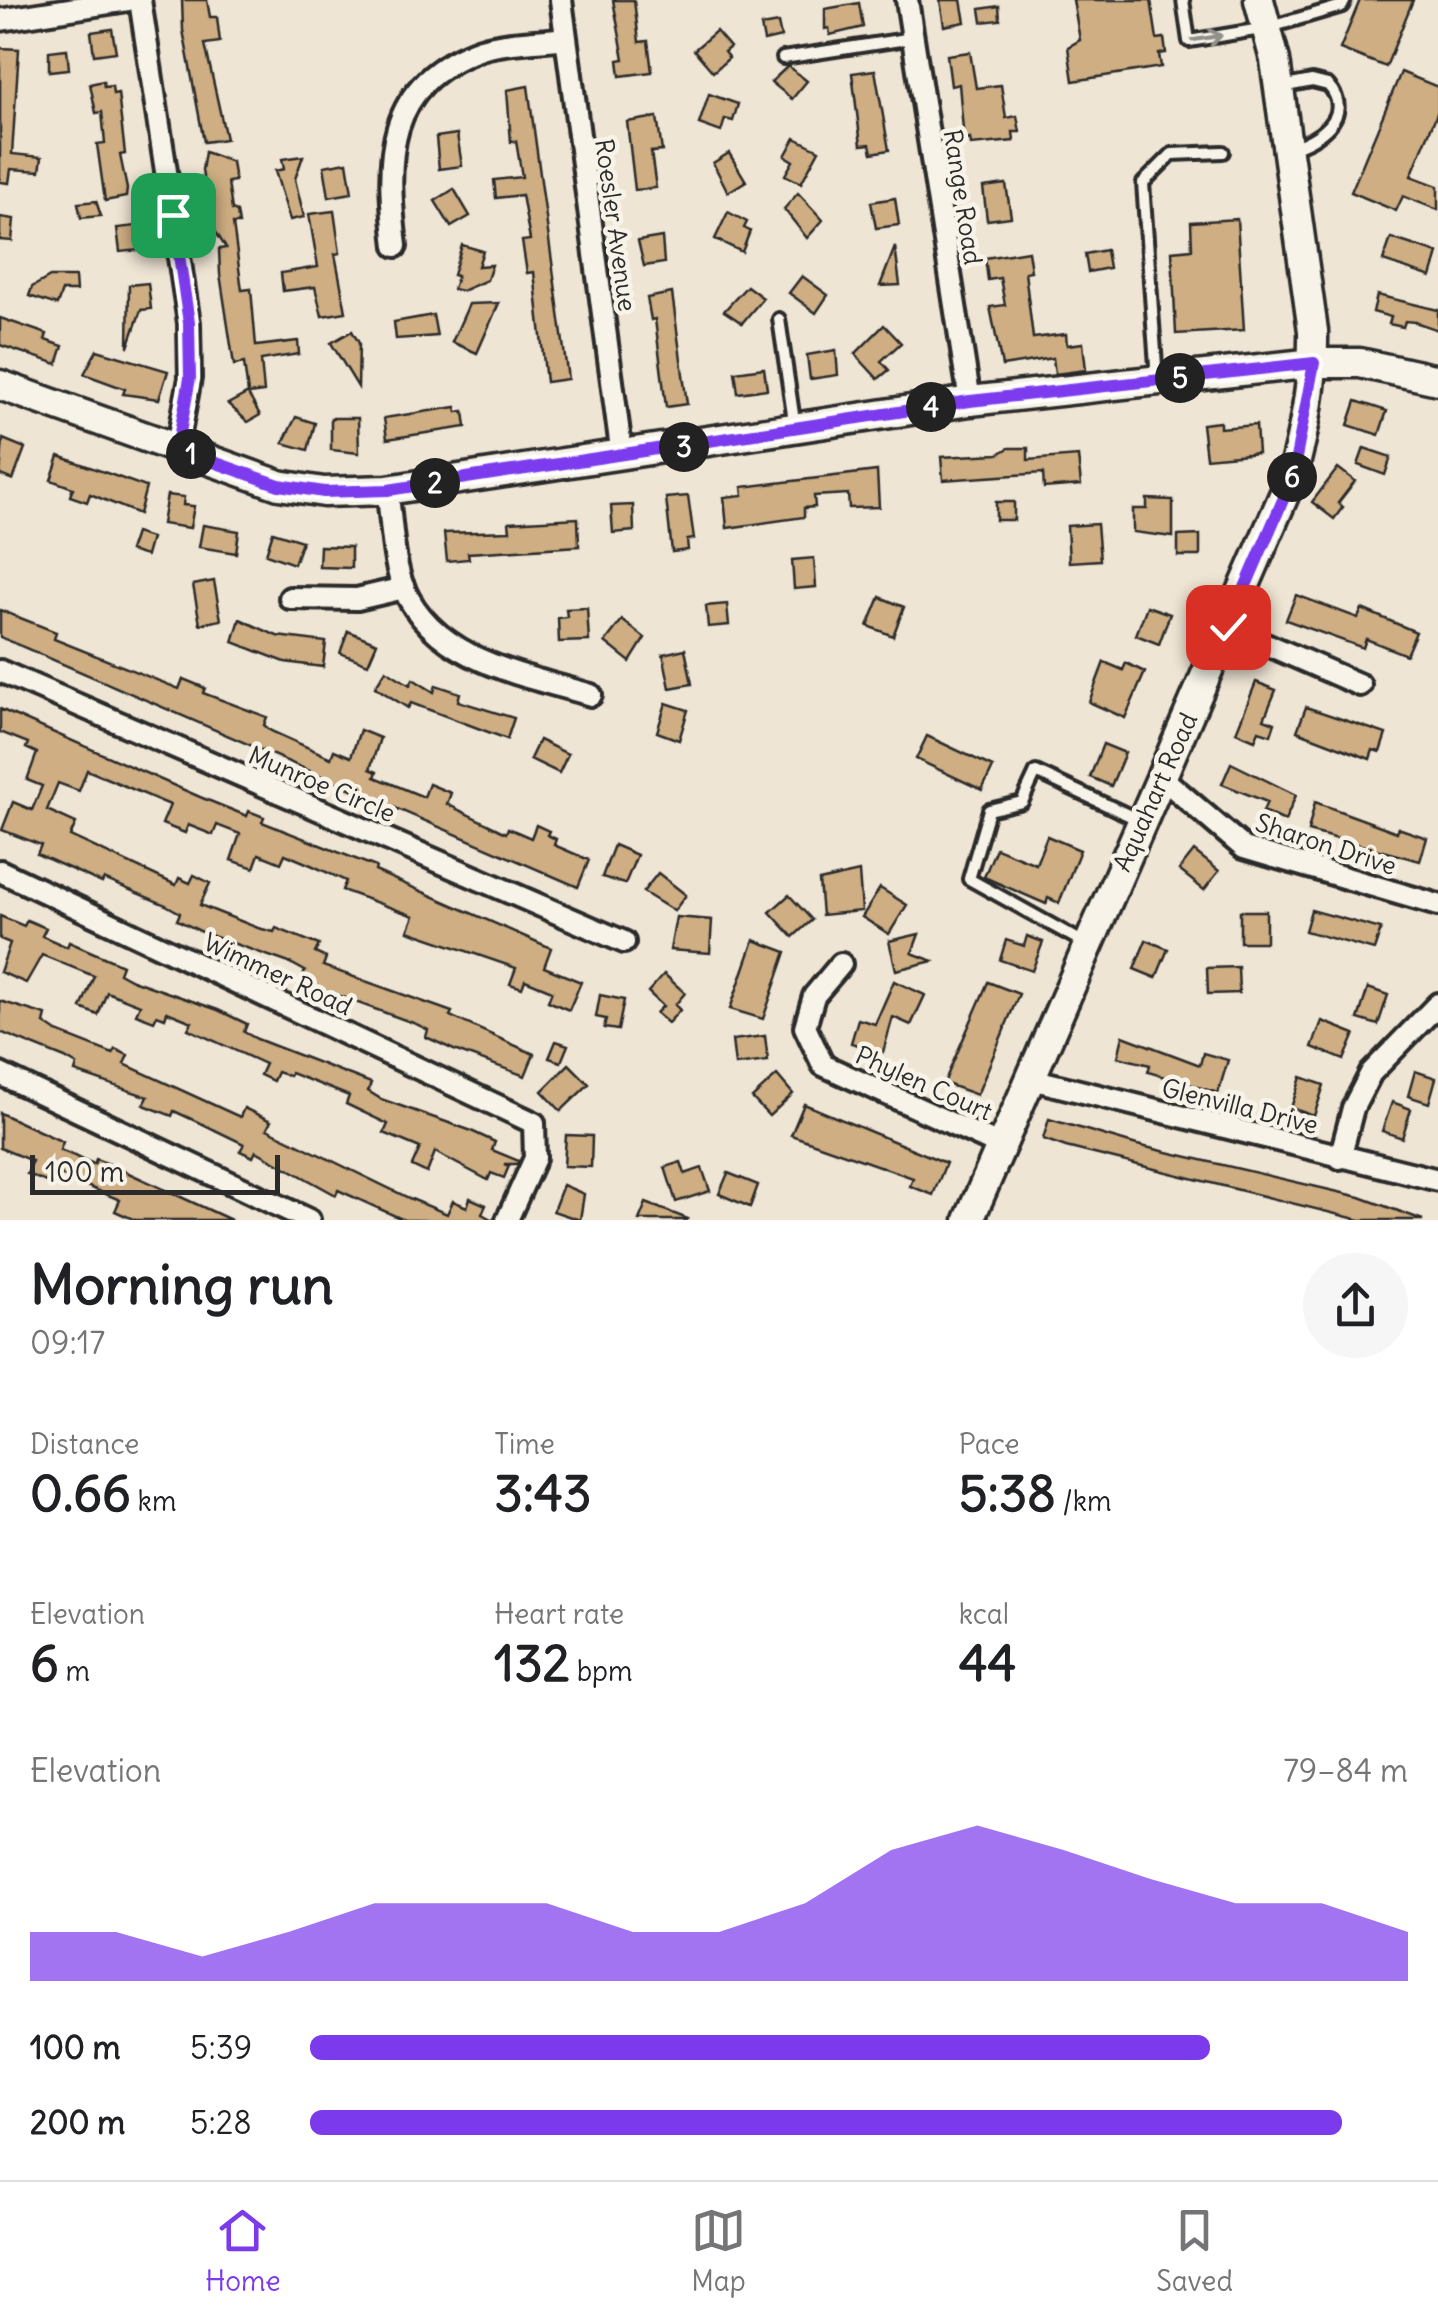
<!DOCTYPE html>
<html lang="en">
<head>
<meta charset="utf-8">
<style>
	:root { --surface:#fff; --page:#f6f6f6; --text:#202124; --muted:#757577; --line:#e0e0e0; --accent:#7c3aed }
	body { margin:0; font-family:Delius,sans-serif; background:var(--page); color:var(--text); height:100vh; display:flex; flex-direction:column; font-size:38px; white-space:nowrap }
	* { box-sizing:border-box; margin:0 }
	p { font-size:32px; color:var(--muted) }
	.icon { flex:none; width:55px; height:55px; fill:none; stroke:currentColor; stroke-width:2; stroke-linecap:round; stroke-linejoin:round }
	.map { position:relative; height:1220px; overflow:hidden }
	.sheet { display:flex; flex-direction:column; background:var(--surface); flex:1 }
	.sheet>* { flex:none }
	.scale { position:absolute; left:30px; bottom:25px; width:250px; box-sizing:border-box; padding-left:10px; border:5px solid #2b2b2b; border-top:0; font-size:28px; line-height:35px; white-space:nowrap; color:#2b2b2b; -webkit-text-stroke:8px #f7f3e8; paint-order:stroke }
	.pin { position:absolute; display:grid; place-items:center; width:85px; height:85px; color:#fff; margin:-42px; border-radius:20px; box-shadow:0 5px 15px #0006 }
	.km { position:absolute; width:50px; height:50px; margin:-25px; border-radius:50%; background:#222; color:#fff; font-size:28px; line-height:50px; text-align:center }
	.round { display:grid; place-items:center; flex:none; width:105px; height:105px; border-radius:52px; background:var(--page) }
	.headline { display:flex; align-items:center; justify-content:space-between; height:170px; padding:0 30px }
	h1 { font-size:55px; font-weight:800; line-height:75px }
	.metrics { display:grid; grid-template-columns:repeat(3,1fr); gap:15px; height:170px; padding:10px 30px }
	.metrics div { display:grid; align-content:center }
	.metrics b { font-size:50px; font-weight:800 }
	.metrics small { font-size:28px; font-weight:400 }
	.metrics p { font-size:28px }
	.chart { height:280px; padding:20px 30px }
	.chart p { display:flex; justify-content:space-between }
	.chart svg { width:100%; height:180px; margin-top:10px; fill:var(--accent); opacity:.7 }
	ul { padding:0 30px; list-style:none; font-size:32px }
	li { display:grid; grid-template-columns:160px 120px 1fr; align-items:center; height:75px }
	li i { height:25px; border-radius:12px; background:var(--accent) }
	.dock { display:flex; justify-content:space-around; align-items:center; height:140px; border-top:2px solid var(--line); background:var(--surface); font-size:28px; color:var(--muted) }
	.dock a { display:grid; justify-items:center; gap:5px }
	.dock .selected { color:var(--accent) }
	.map>svg:first-child { display:block }
	.building { fill:#ceae82; stroke:#2b2b2b; stroke-width:2.5 }
	.lines { fill:none; stroke-linecap:round; stroke-linejoin:round }
	.lane-casing { stroke:#2b2b2b; stroke-width:18 }
	.street-casing { stroke:#2b2b2b; stroke-width:28 }
	.secondary-casing { stroke:#2b2b2b; stroke-width:35 }
	.lane { stroke:#f7f3e8; stroke-width:10 }
	.street { stroke:#f7f3e8; stroke-width:20 }
	.secondary { stroke:#f7f3e8; stroke-width:28 }
	.oneway { stroke:#918f8a }
	.route-casing { stroke:#fff; stroke-width:20 }
	.route { stroke:#7c3aed; stroke-width:12 }
	.labels { text-anchor:middle; dominant-baseline:central; stroke-width:9; stroke-linejoin:round; paint-order:stroke }
	.street-label { font-size:25px; fill:#2b2b2b; stroke:#f7f3e8 }
</style>
</head>
<body>
<div class="map">
<svg width="1438" height="1220" viewBox="0 0 1438 1220">
	<rect width="100%" height="100%" fill="#efe5d4"/>
	<filter id="ink" filterUnits="userSpaceOnUse"><feTurbulence type="fractalNoise" baseFrequency=".01" numOctaves="2"/><feDisplacementMap in="SourceGraphic" scale="20" xChannelSelector="R" yChannelSelector="G"/><feConvolveMatrix kernelMatrix="1 2 1 2 8 2 1 2 1" color-interpolation-filters="sRGB"/></filter>
	<g filter="url(#ink)">
		<g class="building">
			<polygon points="182,0 207,0 210,17 217,17 220,42 205,44 226,139 204,142 183,30"/>
			<polygon points="613,0 634,0 639,42 648,41 652,72 620,76 618,60 624,59"/>
			<polygon points="940,0 961,0 965,22 944,26"/>
			<polygon points="1073,0 1151,0 1157,39 1164,38 1166,53 1159,54 1161,67 1073,81 1068,47 1080,40"/>
			<polygon points="1360,0 1413,0 1386,67 1340,49"/>
			<polygon points="859,3 863,27 830,35 829,28 825,29 825,9"/>
			<polygon points="999,6 1000,20 982,22 980,9"/>
			<polygon points="778,23 781,37 764,41 761,26"/>
			<polygon points="112,29 116,52 94,55 91,32"/>
			<polygon points="716,31 730,47 724,52 729,58 713,72 694,50"/>
			<polygon points="0,48 19,49 12,154 42,157 40,171 11,169 9,183 0,182"/>
			<polygon points="67,49 69,69 49,71 49,51"/>
			<polygon points="970,52 976,88 1001,85 1006,118 1017,116 1020,132 1013,132 1014,141 971,145 970,139 964,141 959,84 951,86 947,55"/>
			<polygon points="788,66 807,81 792,99 771,82"/>
			<polygon points="875,70 889,150 872,153 870,144 861,145 852,73"/>
			<polygon points="1401,72 1438,87 1438,111 1411,176 1438,186 1438,210 1403,196 1396,211 1351,192"/>
			<polygon points="103,81 104,87 112,86 113,94 118,93 125,154 120,155 127,189 126,197 105,201 97,144 105,143 102,112 96,113 90,84"/>
			<polygon points="528,86 568,379 546,382 534,272 527,273 522,241 530,240 522,195 496,198 494,180 522,177 516,141 511,142 507,90"/>
			<polygon points="709,94 738,104 733,121 725,119 721,132 699,124"/>
			<polygon points="657,117 662,151 651,152 656,188 635,190 627,122"/>
			<polygon points="457,134 462,166 439,169 436,137"/>
			<polygon points="795,138 819,150 801,183 785,175 793,161 785,156"/>
			<polygon points="205,152 232,162 235,181 228,182 232,210 237,212 239,224 233,224 242,290 251,289 256,346 298,341 299,354 261,360 264,392 248,394 260,415 248,422 228,404 248,393 244,363 234,365 220,274 219,249 226,248 210,223 202,170"/>
			<polygon points="729,153 746,181 728,192 713,163"/>
			<polygon points="303,156 295,179 304,217 290,220 275,171 284,169 282,159"/>
			<polygon points="347,162 352,193 329,197 324,166"/>
			<polygon points="1006,184 1011,217 987,220 983,187"/>
			<polygon points="454,189 470,216 451,227 435,201"/>
			<polygon points="798,193 823,220 807,238 784,209"/>
			<polygon points="895,198 899,225 876,228 871,202"/>
			<polygon points="96,201 101,216 81,218 78,203"/>
			<polygon points="334,211 340,253 335,254 346,312 322,316 315,287 283,291 281,273 318,267 309,214"/>
			<polygon points="728,212 747,222 744,228 750,231 742,252 715,239"/>
			<polygon points="0,217 14,219 12,241 0,240"/>
			<polygon points="1237,219 1244,330 1176,334 1172,251 1192,249 1191,222"/>
			<polygon points="136,226 140,250 120,252 117,228"/>
			<polygon points="662,237 664,263 644,266 638,241"/>
			<polygon points="1391,238 1438,253 1431,277 1383,261"/>
			<polygon points="462,245 483,251 478,266 492,265 487,280 462,291 453,289 457,276 453,275"/>
			<polygon points="895,247 900,285 880,286"/>
			<polygon points="1106,250 1109,268 1088,272 1085,254"/>
			<polygon points="1028,251 1031,271 1025,272 1033,338 1066,334 1067,345 1083,343 1086,370 1055,374 1053,358 1002,366 990,307 1005,305 1000,278 988,280 985,258"/>
			<polygon points="802,276 828,295 816,313 789,293"/>
			<polygon points="50,277 75,277 76,291 62,291 57,305 29,296 32,287"/>
			<polygon points="148,283 151,309 141,310 128,347 129,285"/>
			<polygon points="747,286 763,298 742,323 724,311"/>
			<polygon points="672,293 687,404 666,407 655,319 651,320 647,298"/>
			<polygon points="1377,295 1438,310 1438,330 1415,322 1405,321 1403,327 1389,324 1391,317 1373,312"/>
			<polygon points="499,303 477,353 452,342 469,304"/>
			<polygon points="433,315 437,336 396,339 394,322"/>
			<polygon points="0,318 47,334 45,340 63,346 57,364 0,345"/>
			<polygon points="884,325 901,343 881,361 889,370 878,379 855,354"/>
			<polygon points="352,331 359,343 358,387 331,343"/>
			<polygon points="97,350 168,371 159,399 123,394 125,389 84,374"/>
			<polygon points="836,350 838,375 810,379 807,355"/>
			<polygon points="764,368 767,389 738,393 735,372"/>
			<polygon points="1356,401 1387,411 1379,435 1348,425"/>
			<polygon points="456,407 457,412 464,411 466,427 387,439 384,418"/>
			<polygon points="296,417 315,423 308,450 283,443"/>
			<polygon points="331,418 358,418 359,453 331,450"/>
			<polygon points="1220,422 1220,428 1256,425 1258,453 1206,458 1202,424"/>
			<polygon points="3,439 25,448 13,480 0,475"/>
			<polygon points="1009,448 1028,448 1028,460 1078,456 1081,485 1044,488 1043,473 943,480 941,457 998,454"/>
			<polygon points="1364,448 1391,457 1385,475 1358,465"/>
			<polygon points="59,456 146,487 139,514 90,494 87,502 70,496 73,488 51,480"/>
			<polygon points="1338,468 1355,481 1338,503 1343,507 1334,519 1312,502"/>
			<polygon points="877,471 879,507 849,508 848,494 814,496 815,507 804,508 804,517 727,528 724,497 743,495 742,487"/>
			<polygon points="167,495 184,497 183,505 194,506 190,528 162,524"/>
			<polygon points="688,496 694,539 687,540 688,550 672,552 666,498"/>
			<polygon points="1147,499 1173,500 1173,537 1133,532 1133,509 1147,509"/>
			<rect x="996" y="502" width="18" height="18"/>
			<polygon points="633,505 634,531 613,533 611,506"/>
			<polygon points="578,518 579,546 468,553 469,559 447,561 444,533 510,531 509,522"/>
			<polygon points="1097,524 1100,560 1069,562 1067,526"/>
			<polygon points="203,525 239,531 236,553 199,547"/>
			<polygon points="273,532 302,541 294,564 266,554"/>
			<polygon points="135,533 151,538 146,556 129,551"/>
			<polygon points="1200,535 1200,556 1178,556 1178,536"/>
			<polygon points="320,546 351,547 351,568 319,567"/>
			<polygon points="814,558 816,587 794,589 792,560"/>
			<polygon points="214,581 221,620 200,624 193,585"/>
			<polygon points="1296,595 1358,618 1362,609 1416,632 1406,655 1366,639 1363,648 1286,620"/>
			<polygon points="880,597 904,607 893,636 868,626"/>
			<polygon points="727,604 729,625 708,627 706,606"/>
			<polygon points="1147,606 1170,614 1159,644 1136,635"/>
			<polygon points="587,608 589,641 559,642 558,618 567,617 566,609"/>
			<polygon points="0,610 56,632 54,639 179,689 183,679 205,688 203,693 267,717 264,725 271,731 331,758 334,750 351,757 360,730 380,738 370,769 377,772 375,777 424,797 429,784 451,793 447,804 506,833 508,828 531,838 536,825 549,831 547,835 556,839 554,845 589,860 578,887 0,637"/>
			<polygon points="240,619 277,636 326,642 323,667 285,662 233,642"/>
			<polygon points="622,620 645,638 630,662 605,642"/>
			<polygon points="348,631 377,643 368,664 340,653"/>
			<polygon points="685,649 692,684 670,688 663,654"/>
			<polygon points="1104,662 1123,670 1126,663 1145,672 1125,718 1089,702"/>
			<polygon points="386,670 410,685 413,679 434,692 436,685 460,693 458,701 514,718 507,739 411,703 408,708 375,687"/>
			<polygon points="1256,682 1276,690 1264,719 1275,723 1271,735 1259,731 1255,740 1236,732"/>
			<polygon points="666,703 688,710 679,740 657,732"/>
			<polygon points="1306,707 1386,734 1380,752 1373,750 1370,759 1297,731"/>
			<polygon points="0,709 200,797 247,816 249,811 264,817 262,822 376,867 375,871 551,948 544,967 581,982 569,1010 548,1001 552,991 525,980 522,988 510,984 516,968 408,931 414,916 342,890 346,881 311,865 285,854 281,863 259,854 254,868 231,860 240,834 217,825 213,835 188,825 185,833 162,824 170,805 87,770 79,791 58,783 47,810 76,823 70,836 176,885 179,878 190,883 194,875 210,883 200,905 258,928 274,932 276,928 319,945 315,953 326,958 323,966 452,1012 450,1016 534,1054 525,1076 454,1050 426,1037 428,1030 416,1024 328,992 302,979 305,971 292,964 204,933 177,920 180,913 166,905 104,879 102,883 37,854 41,845 2,830 13,802 32,810 42,786 27,780 37,753 26,748 28,743 0,732"/>
			<polygon points="927,736 993,767 982,790 916,759"/>
			<polygon points="539,740 568,754 559,773 530,759"/>
			<polygon points="1103,744 1125,753 1111,786 1090,777"/>
			<polygon points="1231,763 1296,795 1285,821 1263,811 1267,802 1222,784"/>
			<polygon points="1315,802 1397,832 1398,828 1427,838 1420,861 1308,831"/>
			<polygon points="1047,836 1080,850 1059,903 1048,898 1046,904 984,877 996,848 1036,864"/>
			<polygon points="614,845 637,855 625,884 602,877"/>
			<polygon points="1194,851 1219,871 1204,890 1179,870"/>
			<polygon points="859,872 862,911 822,915 819,881"/>
			<polygon points="658,873 686,895 674,911 643,892"/>
			<polygon points="880,888 907,905 889,934 862,917"/>
			<polygon points="789,895 812,920 793,937 770,912"/>
			<polygon points="1311,910 1381,929 1374,950 1305,931"/>
			<rect x="1240" y="911" width="26" height="31"/>
			<polygon points="0,916 24,926 27,920 46,928 42,936 67,947 69,942 122,965 119,973 132,980 218,1010 247,1024 244,1032 257,1039 371,1083 368,1091 381,1099 469,1130 495,1142 492,1150 519,1161 517,1164 504,1164 509,1166 504,1178 491,1173 488,1180 435,1152 427,1173 412,1166 420,1148 384,1133 388,1124 346,1104 349,1096 291,1073 289,1076 277,1072 273,1081 260,1075 265,1064 188,1029 192,1022 167,1012 165,1018 157,1015 154,1021 136,1014 140,1005 107,992 98,1015 81,1008 94,976 42,955 26,983 0,972 10,943 0,939"/>
			<polygon points="676,917 712,920 710,953 670,950"/>
			<polygon points="919,934 912,953 933,961 896,970 889,941"/>
			<polygon points="1027,936 1043,942 1032,971 1000,960 1006,940 1024,946"/>
			<polygon points="754,940 786,952 763,1019 730,1009"/>
			<polygon points="1146,940 1168,949 1156,978 1134,969"/>
			<polygon points="1238,967 1239,993 1208,994 1207,968"/>
			<polygon points="664,974 685,993 675,1005 680,1010 668,1023 656,1013 663,1006 648,992"/>
			<polygon points="894,981 925,995 911,1025 893,1017 883,1052 851,1043 858,1019 875,1024"/>
			<polygon points="988,982 1019,994 977,1095 944,1083"/>
			<polygon points="1368,988 1388,995 1378,1025 1358,1019"/>
			<polygon points="600,995 624,1000 618,1030 604,1028 606,1019 596,1017"/>
			<polygon points="0,1001 46,1015 44,1023 57,1032 113,1054 115,1049 128,1055 124,1064 240,1117 244,1108 271,1121 267,1129 409,1198 447,1214 453,1201 467,1207 470,1198 486,1205 482,1214 493,1220 404,1220 338,1190 336,1195 256,1151 253,1157 240,1151 244,1144 215,1130 174,1111 172,1116 144,1105 148,1097 75,1072 77,1065 65,1058 0,1032"/>
			<polygon points="1322,1021 1355,1034 1344,1060 1312,1047"/>
			<polygon points="765,1036 768,1061 735,1065 732,1040"/>
			<polygon points="1123,1036 1200,1065 1203,1053 1228,1060 1218,1093 1148,1072 1150,1065 1118,1057"/>
			<polygon points="556,1041 568,1045 561,1062 549,1058"/>
			<polygon points="569,1064 589,1084 561,1111 542,1091"/>
			<polygon points="1415,1071 1436,1078 1429,1103 1408,1096"/>
			<polygon points="777,1075 793,1094 769,1116 752,1098"/>
			<polygon points="1301,1077 1324,1085 1314,1116 1291,1108"/>
			<polygon points="1392,1102 1411,1109 1402,1138 1382,1131"/>
			<polygon points="804,1104 946,1163 933,1195 910,1186 913,1178 791,1135"/>
			<polygon points="0,1113 63,1142 60,1150 94,1164 96,1159 109,1164 231,1220 135,1220 115,1211 120,1200 51,1171 46,1182 27,1174 32,1161 0,1148"/>
			<polygon points="1049,1119 1137,1145 1360,1197 1423,1220 1360,1220 1066,1147 1043,1139"/>
			<polygon points="566,1135 592,1136 591,1167 564,1166"/>
			<polygon points="681,1162 685,1174 702,1168 710,1191 676,1202 665,1167"/>
			<polygon points="728,1173 758,1185 750,1207 719,1194"/>
			<polygon points="563,1185 584,1194 580,1220 553,1211"/>
			<polygon points="646,1203 688,1219 687,1220 639,1220"/>
		</g>
		<g class="lines">
			<g class="lane-casing">
				<g id="lane">
					<polyline points="1183,0 1189,41 1267,28 1342,6 1345,0"/>
					<polyline points="783,58 913,38"/>
					<path d="M 1281,87 L 1312,81 L 1328,85 C 1357,117 1315,141 1288,149"/>
					<polyline points="779,319 795,428"/>
					<polyline points="1157,380 1143,183 1172,154 1223,152"/>
					<polyline points="1088,945 969,879 989,810 1022,802 1036,772 1139,820"/>
				</g>
			</g>
			<g class="street-casing">
				<g id="street">
					<polyline points="140,0 189,323 190,378 177,449"/>
					<polyline points="561,0 622,456"/>
					<polyline points="907,0 970,401"/>
					<polyline points="0,20 128,0"/>
					<path d="M 396,246 C 386,159 383,84 481,49 C 506,41 539,42 565,38"/>
					<path d="M 387,490 C 392,520 392,561 404,589 C 436,661 524,675 591,695"/>
					<polyline points="290,598 357,599 404,588"/>
					<polyline points="1227,627 1360,685"/>
					<polyline points="0,671 624,942"/>
					<polyline points="1161,777 1244,848 1438,905"/>
					<polyline points="0,871 534,1123 535,1158 507,1220"/>
					<polyline points="841,964 814,996 805,1027 823,1065 1001,1146"/>
					<polyline points="0,1074 309,1220"/>
					<polyline points="1031,1079 1438,1180"/>
					<polyline points="1340,1158 1353,1108 1371,1073 1438,1004"/>
				</g>
			</g>
			<g class="secondary-casing">
				<g id="secondary">
					<polyline points="0,385 279,485 324,492 387,490 970,401 1314,363 1360,363 1438,380"/>
					<path d="M 969,1220 L 1291,479 C 1305,430 1314,382 1313,331 L 1275,60 L 1259,0"/>
				</g>
			</g>
			<use href="#lane" class="lane"/>
			<use href="#street" class="street"/>
			<use href="#secondary" class="secondary"/>
		</g>
		<defs><path id="oneway-shaft" d="M-6 0H5M1.5-3L5.5 0L1.5 3" fill="none" stroke-width="1.6" stroke-linecap="round" stroke-linejoin="round" transform="scale(2.5)"/></defs>
		<use class="oneway" href="#oneway-shaft" transform="translate(1207 38) rotate(-9)"/>
	</g>
	<g class="lines" filter="url(#ink)">
		<g class="route-casing">
			<polyline id="route" points="173,215 189,323 190,378 177,449 279,485 324,492 388,490 970,401 1314,363 1292,479 1228,627"/>
		</g>
		<use href="#route" class="route"/>
	</g>
	<g class="labels">
		<g class="street-label">
			<text transform="translate(963 197) rotate(81)">Range Road</text>
			<text transform="translate(616 225) rotate(82)">Roesler Avenue</text>
			<text transform="translate(322 784) rotate(23)">Munroe Circle</text>
			<text transform="translate(1155 792) rotate(-66)">Aquahart Road</text>
			<text transform="translate(1326 844) rotate(18)">Sharon Drive</text>
			<text transform="translate(278 974) rotate(25)">Wimmer Road</text>
			<text transform="translate(924 1083) rotate(24)">Phylen Court</text>
			<text transform="translate(1240 1106) rotate(14)">Glenvilla Drive</text>
		</g>
	</g>
</svg>
<div class="scale">100 m</div>
<div class="pin" style="left:173px;top:215px;background:#1e9e55"><svg class="icon" aria-label="arrive" viewBox="0 0 24 24"><path d="M6 21V4h12l-3 4 3 4H6"/></svg></div>
<div class="pin" style="left:1228px;top:627px;background:#d93025"><svg class="icon" aria-label="check" viewBox="0 0 24 24"><path d="M5 12l5 5 9-10"/></svg></div>
<b class="km" style="left:191px;top:454px">1</b>
<b class="km" style="left:435px;top:483px">2</b>
<b class="km" style="left:684px;top:447px">3</b>
<b class="km" style="left:931px;top:407px">4</b>
<b class="km" style="left:1180px;top:378px">5</b>
<b class="km" style="left:1292px;top:477px">6</b>
</div>
<section class="sheet">
<div class="headline"><div><h1>Morning run</h1><p>09:17</p></div><a class="round"><svg class="icon" aria-label="share" viewBox="0 0 24 24"><path d="M12 15V3M7 8l5-5 5 5M5 13v7h14v-7"/></svg></a></div>
<div class="metrics">
<div><p>Distance</p><b>0.66<small> km</small></b></div>
<div><p>Time</p><b>3:43</b></div>
<div><p>Pace</p><b>5:38<small> /km</small></b></div>
</div>
<div class="metrics">
<div><p>Elevation</p><b>6<small> m</small></b></div>
<div><p>Heart rate</p><b>132<small> bpm</small></b></div>
<div><p>kcal</p><b>44</b></div>
</div>
<div class="chart"><p><span>Elevation</span>79–84 m</p>
<svg viewBox="0 0 160 44" preserveAspectRatio="none"><path d="M0 44V32L10 32L20 38L30 32L40 25L50 25L60 25L70 32L80 32L90 25L100 12L110 6L120 12L130 19L140 25L150 25L160 32V44z"/></svg>
</div>
<ul>
<li><b>100 m</b>5:39<i style="width:82%"></i></li>
<li><b>200 m</b>5:28<i style="width:94%"></i></li>
</ul>
</section>
<nav class="dock">
<a class="selected"><svg class="icon" aria-label="home" viewBox="0 0 24 24"><path d="M3 11l9-7 9 7M6 9v11h12V9"/></svg>Home</a>
<a><svg class="icon" aria-label="map" viewBox="0 0 24 24"><path d="M3 6l6-2 6 2 6-2v14l-6 2-6-2-6 2zM9 4v14M15 6v14"/></svg>Map</a>
<a><svg class="icon" aria-label="saved" viewBox="0 0 24 24"><path d="M7 4h10v16l-5-4-5 4z"/></svg>Saved</a>
</nav>
</body>
</html>
